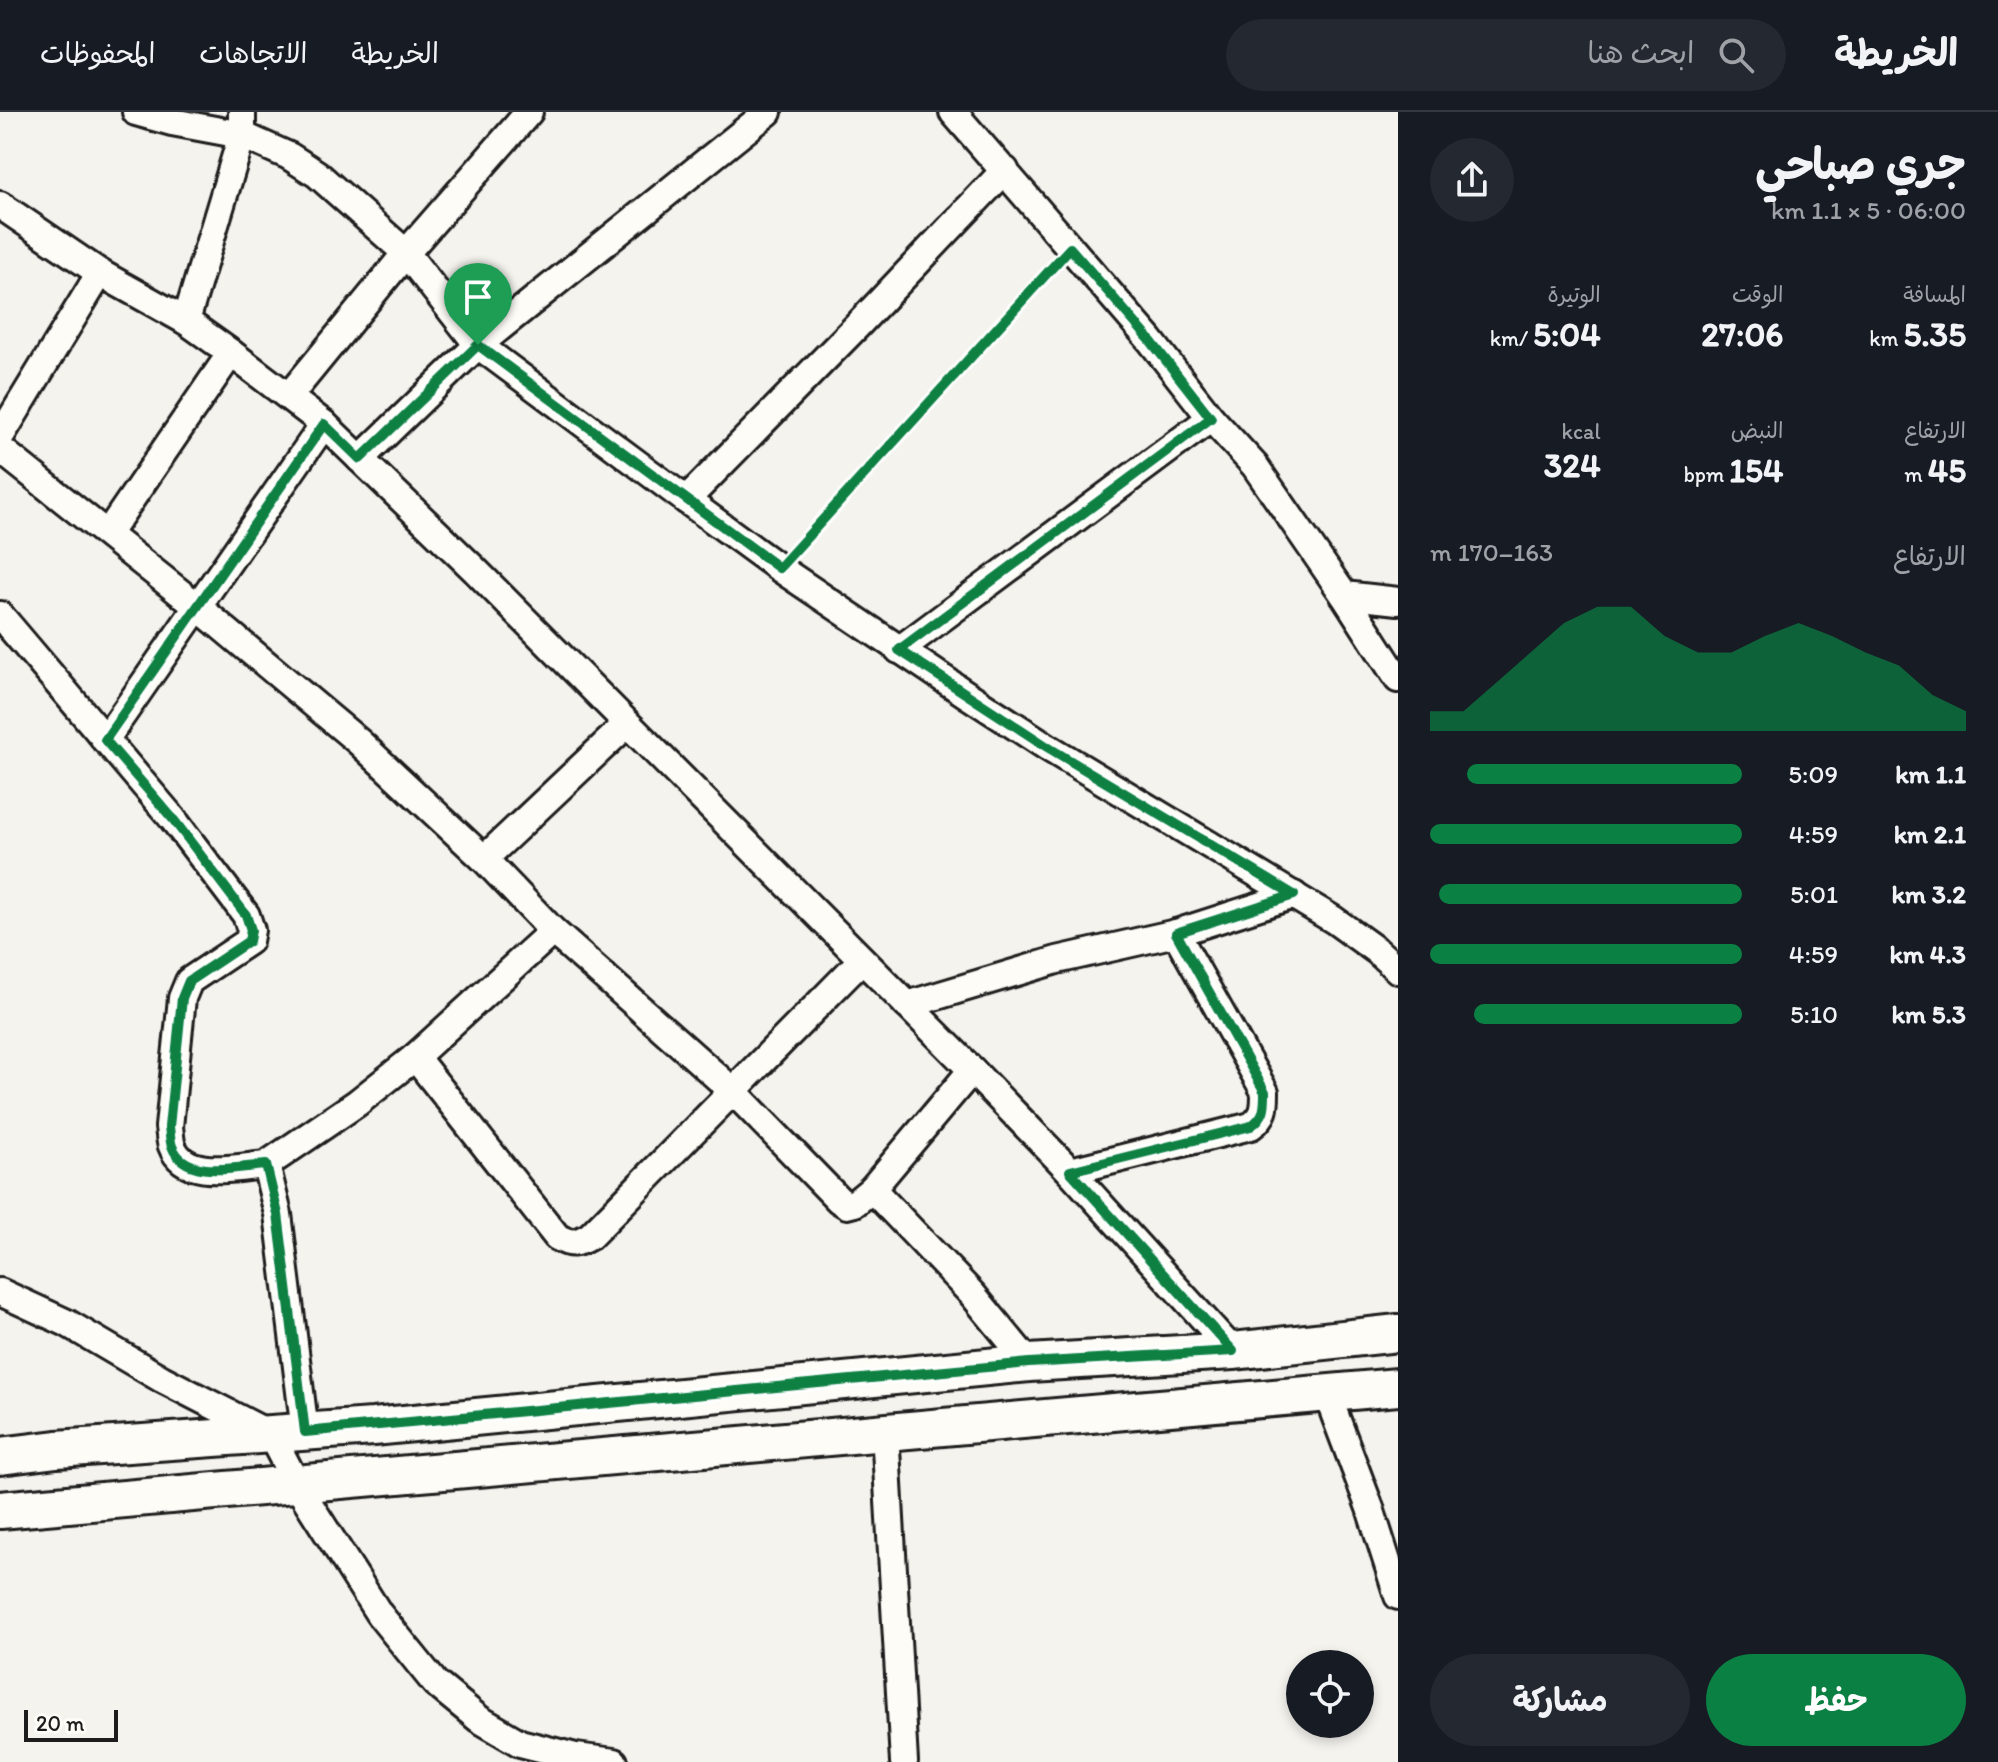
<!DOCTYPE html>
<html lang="ar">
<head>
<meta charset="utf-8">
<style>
	:root { --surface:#171b24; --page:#242831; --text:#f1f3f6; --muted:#9ea1a6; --line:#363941; --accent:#0b8043 }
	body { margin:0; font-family:Itim,"Playpen Sans Arabic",sans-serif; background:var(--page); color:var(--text); direction:rtl; height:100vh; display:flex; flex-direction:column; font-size:30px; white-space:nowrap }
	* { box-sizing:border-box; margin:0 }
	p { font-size:26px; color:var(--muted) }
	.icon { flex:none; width:44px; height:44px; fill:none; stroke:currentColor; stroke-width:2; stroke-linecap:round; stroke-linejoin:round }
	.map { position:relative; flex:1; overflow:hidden; direction:ltr }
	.drawer { display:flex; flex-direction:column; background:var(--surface); width:600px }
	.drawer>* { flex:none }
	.controls { position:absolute; left:1286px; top:1538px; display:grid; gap:16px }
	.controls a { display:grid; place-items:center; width:88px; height:88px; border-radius:50%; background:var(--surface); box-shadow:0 4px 12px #0003; font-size:40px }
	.scale { position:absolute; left:24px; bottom:20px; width:94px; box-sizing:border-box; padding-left:8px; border:4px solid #1c1c1c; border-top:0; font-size:22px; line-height:28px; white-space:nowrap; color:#1c1c1c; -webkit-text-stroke:6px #fdfcf7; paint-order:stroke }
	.pin { position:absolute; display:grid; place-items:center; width:68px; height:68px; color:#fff; margin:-82px -34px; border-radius:50% 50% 50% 0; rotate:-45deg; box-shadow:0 0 8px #0007 }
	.pin .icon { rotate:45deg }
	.round { display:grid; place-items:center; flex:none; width:84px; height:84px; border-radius:42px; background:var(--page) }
	.headline { display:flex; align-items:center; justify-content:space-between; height:136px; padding:0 32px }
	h1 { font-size:44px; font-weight:700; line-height:60px }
	.stats { display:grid; grid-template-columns:repeat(3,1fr); gap:12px; height:136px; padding:8px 32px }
	.stats div { display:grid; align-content:center }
	.stats b { font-size:34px; font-weight:700 }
	.stats small { font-size:22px; font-weight:400 }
	.stats p { font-size:22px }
	.chart { height:224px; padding:16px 32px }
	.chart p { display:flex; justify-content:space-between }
	.chart svg { width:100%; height:144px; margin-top:8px; fill:var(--accent); opacity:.7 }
	.button { display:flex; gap:16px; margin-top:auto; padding:16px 32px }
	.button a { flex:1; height:92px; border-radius:48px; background:var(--accent); color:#fff; font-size:32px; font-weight:700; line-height:92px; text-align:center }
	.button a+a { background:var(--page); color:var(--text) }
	ul { padding:0 32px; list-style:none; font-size:26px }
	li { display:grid; grid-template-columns:128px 96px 1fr; align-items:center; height:60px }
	li i { height:20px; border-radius:10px; background:var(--accent) }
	header { display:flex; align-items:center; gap:48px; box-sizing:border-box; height:112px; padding:0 40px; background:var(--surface); border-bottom:2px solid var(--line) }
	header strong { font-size:38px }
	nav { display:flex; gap:44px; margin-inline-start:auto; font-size:28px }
	.search { width:560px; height:72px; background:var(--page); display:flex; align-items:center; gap:20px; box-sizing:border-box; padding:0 28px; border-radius:44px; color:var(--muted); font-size:30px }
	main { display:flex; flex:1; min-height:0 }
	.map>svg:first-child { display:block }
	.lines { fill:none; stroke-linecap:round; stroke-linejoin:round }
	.street-casing { stroke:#1c1c1c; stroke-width:32 }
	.secondary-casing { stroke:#1c1c1c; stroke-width:42 }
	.path { stroke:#1c1c1c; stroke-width:5; stroke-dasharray:2 6; stroke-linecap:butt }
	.street { stroke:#fdfcf7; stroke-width:26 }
	.secondary { stroke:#fdfcf7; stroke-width:36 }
	.route-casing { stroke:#fff; stroke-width:16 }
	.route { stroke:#0b8043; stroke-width:10 }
</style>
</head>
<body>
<header>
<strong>الخريطة</strong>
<div class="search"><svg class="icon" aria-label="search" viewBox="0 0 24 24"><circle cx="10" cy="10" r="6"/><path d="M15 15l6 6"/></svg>ابحث هنا</div>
<nav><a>الخريطة</a><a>الاتجاهات</a><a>المحفوظات</a></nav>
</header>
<main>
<section class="drawer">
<div class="headline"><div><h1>جري صباحي</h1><p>06:00 · 5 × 1.1 km</p></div><a class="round"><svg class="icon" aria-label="share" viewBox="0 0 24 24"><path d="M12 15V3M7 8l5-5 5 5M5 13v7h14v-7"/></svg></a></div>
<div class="stats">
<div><p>المسافة</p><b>5.35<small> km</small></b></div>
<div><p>الوقت</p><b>27:06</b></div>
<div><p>الوتيرة</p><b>5:04<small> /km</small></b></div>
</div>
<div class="stats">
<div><p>الارتفاع</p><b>45<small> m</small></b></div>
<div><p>النبض</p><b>154<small> bpm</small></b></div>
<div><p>kcal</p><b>324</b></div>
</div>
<div class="chart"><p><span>الارتفاع</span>163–170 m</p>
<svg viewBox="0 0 160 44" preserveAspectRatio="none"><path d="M0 44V38L10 38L20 29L30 20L40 11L50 6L60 6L70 15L80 20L90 20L100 15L110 11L120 15L130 20L140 24L150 33L160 38V44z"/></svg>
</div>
<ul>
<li><b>1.1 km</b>5:09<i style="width:88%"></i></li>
<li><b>2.1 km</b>4:59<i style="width:100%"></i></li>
<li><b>3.2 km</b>5:01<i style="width:97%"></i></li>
<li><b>4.3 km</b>4:59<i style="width:100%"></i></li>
<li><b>5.3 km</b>5:10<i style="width:86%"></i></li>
</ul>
<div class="button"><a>حفظ</a><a>مشاركة</a></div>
</section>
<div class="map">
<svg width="1398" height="1650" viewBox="0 0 1398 1650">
	<rect width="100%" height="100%" fill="#f4f3ee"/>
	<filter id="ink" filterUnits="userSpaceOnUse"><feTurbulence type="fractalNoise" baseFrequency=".0125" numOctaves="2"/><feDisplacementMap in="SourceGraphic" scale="16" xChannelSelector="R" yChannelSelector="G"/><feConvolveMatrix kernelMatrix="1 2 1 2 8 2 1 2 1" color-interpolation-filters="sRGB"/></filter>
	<g filter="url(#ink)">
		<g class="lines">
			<g class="street-casing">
				<g id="street">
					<polyline points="136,0 172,10 242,23 289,44 317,62 406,141 478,233 686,388 779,456 966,582 1049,636 1334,808 1377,839 1398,858"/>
					<polyline points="953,0 1150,228 1211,306 1255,354 1344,483 1398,567"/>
					<polyline points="0,93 100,161 186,209 231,241 324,312 474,457 972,958 1070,1059 1233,1239"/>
					<polyline points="186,209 242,23 242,0"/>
					<polyline points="289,284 406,141 529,0"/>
					<polyline points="0,325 100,161"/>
					<polyline points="0,337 198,495 359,630 484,747 553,819 734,980 839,1088 847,1093 855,1091 872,1077 972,958"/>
					<polyline points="360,347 478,233 768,0"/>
					<polyline points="686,388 856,215 1005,58"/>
					<polyline points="108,421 231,241"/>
					<polyline points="1344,483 1398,489"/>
					<path d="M 0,503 L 173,707 L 246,803 L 251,818 L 249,829 L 189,869 L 182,886 L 169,1015 C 170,1021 170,1029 172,1034 C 185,1069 237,1055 266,1053"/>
					<polyline points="899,538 1211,306"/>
					<polyline points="105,628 324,312"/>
					<polyline points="484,747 627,612"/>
					<polyline points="907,893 1057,848 1176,821 1294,783"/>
					<path d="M 415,945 L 557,1125 C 571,1133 576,1132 590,1124 L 862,848"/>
					<path d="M 1070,1059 L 1251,1014 C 1265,1004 1265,996 1265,980 L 1176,821"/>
					<polyline points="872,1077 973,1183 1029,1251"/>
					<polyline points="0,1180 67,1211 162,1267 271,1323 297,1373 379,1502 435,1571 479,1607 520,1631 576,1645 614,1650"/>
					<polyline points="1327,1282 1370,1396 1398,1484"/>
					<polyline points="885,1319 904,1650"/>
					<polyline points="305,1320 278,1102 266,1053 357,991 415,945 553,819"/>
				</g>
			</g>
			<g class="secondary-casing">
				<g id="secondary">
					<polyline points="0,1344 57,1337 373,1315 1029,1251 1233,1239 1398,1221"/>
					<polyline points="0,1398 1398,1275"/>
				</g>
			</g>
			<polyline class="path" points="796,437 1053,154"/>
			<use href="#street" class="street"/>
			<use href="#secondary" class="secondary"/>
		</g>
	</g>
	<g class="lines" filter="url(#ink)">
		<g class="route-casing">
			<path id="route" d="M 1070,136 L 1150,228 L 1211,306 L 899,538 L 1049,636 L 1294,783 L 1176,821 L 1265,980 C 1265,996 1265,1004 1251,1014 L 1070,1059 L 1233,1239 L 1029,1251 L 305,1320 L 278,1102 L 266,1053 C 237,1055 185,1069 172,1034 C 170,1029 170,1021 169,1015 L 182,886 L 189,869 L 249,829 L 251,818 L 246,803 L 173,707 L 105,628 L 324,312 L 360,347 L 478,233 L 779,456 Z"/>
		</g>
		<use href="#route" class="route"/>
	</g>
</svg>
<div class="controls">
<a><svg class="icon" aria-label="locate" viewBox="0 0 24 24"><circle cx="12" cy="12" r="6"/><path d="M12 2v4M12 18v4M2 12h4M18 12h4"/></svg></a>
</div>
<div class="scale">20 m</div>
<div class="pin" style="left:478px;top:233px;background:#1e9e55"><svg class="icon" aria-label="arrive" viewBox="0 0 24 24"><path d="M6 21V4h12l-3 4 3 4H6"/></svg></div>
</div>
</main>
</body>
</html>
